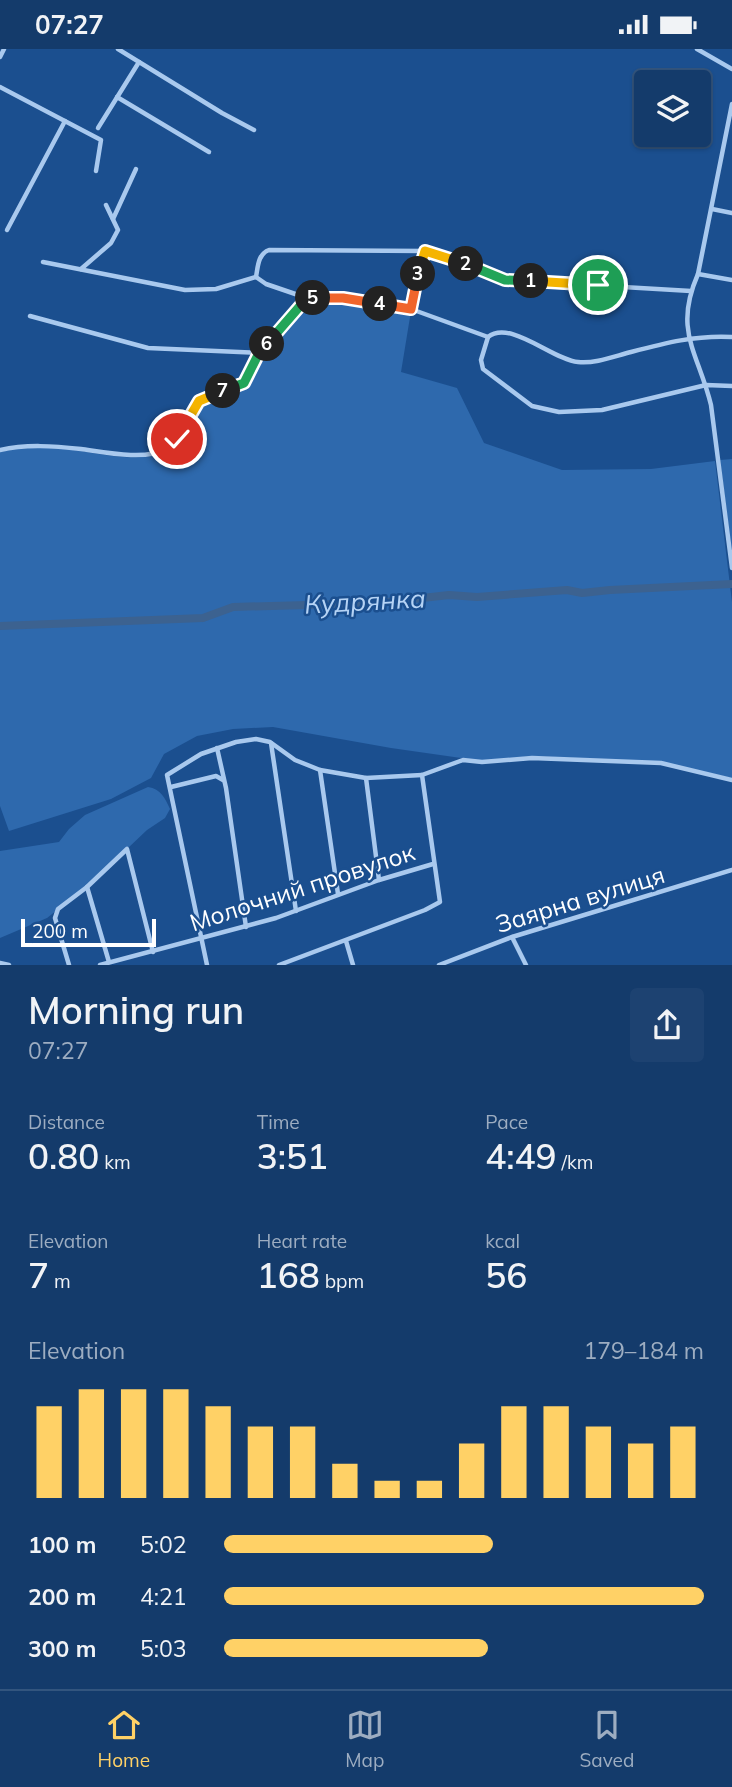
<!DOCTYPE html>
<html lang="en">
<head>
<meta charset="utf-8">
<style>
	:root { --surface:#143b6b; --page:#1d4271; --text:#f1f3f6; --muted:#9dadc1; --line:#33557e; --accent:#ffd166 }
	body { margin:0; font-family:Mulish,sans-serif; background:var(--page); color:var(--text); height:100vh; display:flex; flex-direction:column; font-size:26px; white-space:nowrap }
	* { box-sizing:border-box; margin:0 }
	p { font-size:23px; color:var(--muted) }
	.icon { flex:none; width:38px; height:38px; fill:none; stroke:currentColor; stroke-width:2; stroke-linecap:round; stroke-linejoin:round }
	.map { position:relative; height:916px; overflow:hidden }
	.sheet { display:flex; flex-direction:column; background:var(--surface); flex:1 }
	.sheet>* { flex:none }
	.tools { position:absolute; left:634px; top:21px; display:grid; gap:14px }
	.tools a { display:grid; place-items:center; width:77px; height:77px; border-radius:7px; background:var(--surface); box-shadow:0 2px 5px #0004,0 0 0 2px var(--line); font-size:35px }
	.scale { position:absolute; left:21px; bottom:18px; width:135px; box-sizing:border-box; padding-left:7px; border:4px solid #fff; border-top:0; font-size:19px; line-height:24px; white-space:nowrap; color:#fff; -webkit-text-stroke:5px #1b4f8f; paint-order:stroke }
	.pin { position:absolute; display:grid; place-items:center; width:60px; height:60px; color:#fff; margin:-30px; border:4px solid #fff; border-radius:50%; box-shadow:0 2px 7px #0007 }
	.km { position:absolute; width:35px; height:35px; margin:-18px; border-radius:50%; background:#222; color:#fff; font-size:19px; line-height:35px; text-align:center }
	.round { display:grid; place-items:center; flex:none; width:74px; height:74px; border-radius:7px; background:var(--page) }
	.headline { display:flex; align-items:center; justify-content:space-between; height:119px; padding:0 28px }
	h1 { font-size:38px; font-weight:600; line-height:52px }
	.stats { display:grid; grid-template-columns:repeat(3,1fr); gap:10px; height:119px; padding:7px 28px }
	.stats div { display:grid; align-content:center }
	.stats b { font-size:35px; font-weight:600 }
	.stats small { font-size:19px; font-weight:400 }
	.stats p { font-size:19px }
	.chart { height:196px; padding:14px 28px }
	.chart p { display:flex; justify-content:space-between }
	.chart svg { width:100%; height:126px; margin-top:7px; stroke:var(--accent); stroke-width:6 }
	ul { padding:0 28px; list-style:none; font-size:23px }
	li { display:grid; grid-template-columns:112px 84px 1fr; align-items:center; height:52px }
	li i { height:18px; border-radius:9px; background:var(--accent) }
	.status { display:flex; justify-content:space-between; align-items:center; height:49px; padding:0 35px; background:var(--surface); direction:ltr }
	.status svg { height:19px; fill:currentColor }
	.tab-bar { display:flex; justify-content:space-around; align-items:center; height:98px; border-top:2px solid var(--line); background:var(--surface); font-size:19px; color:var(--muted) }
	.tab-bar a { display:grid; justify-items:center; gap:4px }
	.tab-bar .on { color:var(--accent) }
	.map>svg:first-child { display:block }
	.green { fill:#2e69ad }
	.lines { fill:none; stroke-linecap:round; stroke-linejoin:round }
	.river { stroke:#3c6290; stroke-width:8 }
	.minor { stroke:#a9c9ee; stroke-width:4.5 }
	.split-1-casing { stroke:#fff; stroke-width:14 }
	.split-2-casing { stroke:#fff; stroke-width:14 }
	.split-3-casing { stroke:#fff; stroke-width:14 }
	.split-4-casing { stroke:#fff; stroke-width:14 }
	.split-5-casing { stroke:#fff; stroke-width:14 }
	.split-6-casing { stroke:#fff; stroke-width:14 }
	.split-7-casing { stroke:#fff; stroke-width:14 }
	.split-8-casing { stroke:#fff; stroke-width:14 }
	.split-1 { stroke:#f5b400; stroke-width:9 }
	.split-2 { stroke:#22a559; stroke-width:9 }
	.split-3 { stroke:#f5b400; stroke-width:9 }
	.split-4 { stroke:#f0652b; stroke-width:9 }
	.split-5 { stroke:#f0652b; stroke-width:9 }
	.split-6 { stroke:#22a559; stroke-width:9 }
	.split-7 { stroke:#22a559; stroke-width:9 }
	.split-8 { stroke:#f5b400; stroke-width:9 }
	.labels { text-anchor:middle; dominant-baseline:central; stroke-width:5; stroke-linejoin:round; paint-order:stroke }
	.street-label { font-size:24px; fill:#fff; stroke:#1b4f8f }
	.water-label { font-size:26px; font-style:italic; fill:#b5d3f5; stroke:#1b4f8f }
</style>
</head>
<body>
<div class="status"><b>07:27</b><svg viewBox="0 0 49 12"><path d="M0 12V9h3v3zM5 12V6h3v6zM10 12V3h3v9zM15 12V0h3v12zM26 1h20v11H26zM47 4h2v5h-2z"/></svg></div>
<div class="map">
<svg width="732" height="916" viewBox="0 0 732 916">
	<rect width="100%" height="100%" fill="#1b4f8f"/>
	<g class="green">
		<path d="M 308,251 L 342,251 L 411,262 L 401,323 L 457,339 L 484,394 L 562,421 L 651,420 L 715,412 L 732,553 L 732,729 L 661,713 L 532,707 L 482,712 L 391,699 L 273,678 L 233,680 L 197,687 L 164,705 L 151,729 L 111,750 L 9,782 L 0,757 L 0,403 C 26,397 54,398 81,402 C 103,406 147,414 167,402 C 186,392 188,368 201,353 C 207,346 235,340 246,335 L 260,305 Z"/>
		<polygon points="732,410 732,503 720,411"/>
		<path d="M 148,738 C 161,740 165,749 170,760 L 165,769 L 147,781 L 90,835 L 47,869 L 0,889 L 0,802 L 59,793 L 69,780 L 85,766 Z"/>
	</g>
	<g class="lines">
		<polyline class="river" points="0,577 203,569 233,558 378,554 449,546 477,548 567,541 582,544 610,541 732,535"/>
		<g class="minor">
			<polyline points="118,0 222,64 254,81"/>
			<polyline points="697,0 732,20"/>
			<polyline points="0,8 4,0"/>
			<polyline points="0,38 101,91 96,122"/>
			<polyline points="117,48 209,103"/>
			<path d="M 732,55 L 698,225 C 673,282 698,303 711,356 L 732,519"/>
			<polyline points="98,79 139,13"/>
			<polyline points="712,160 732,164"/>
			<polyline points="113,170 136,120"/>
			<polyline points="7,181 65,72"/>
			<polyline points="43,213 185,241 216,240 256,228 266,235 307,249"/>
			<polyline points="81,220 111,194 118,181 106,156"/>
			<polyline points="698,225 732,231"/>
			<path d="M 256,228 C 258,217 258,205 269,201 L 425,202 L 505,231 L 691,242"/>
			<polyline points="411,260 421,210 425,202"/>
			<polyline points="30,267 148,299 259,304"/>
			<polyline points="488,288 481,311 483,320 532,357 559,363 602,361 706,336 732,337"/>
			<path d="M 0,401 C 26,395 54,397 81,400 C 103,403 146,412 166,400 C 184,390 187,366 199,351 C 206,344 234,339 244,333 L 259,304 L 307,249 L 343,249 L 411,260 L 488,288 C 510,270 553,311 578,313 C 595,315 615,307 631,303 C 665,294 696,286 732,288"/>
			<polyline points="271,694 296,862"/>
			<polyline points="217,699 226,739 246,878"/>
			<polyline points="320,721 338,845"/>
			<polyline points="366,729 379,831"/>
			<polyline points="171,738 216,727 223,731"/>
			<polyline points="87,838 109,913"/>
			<polyline points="512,888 526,916"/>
			<polyline points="346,892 353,916"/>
			<polyline points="0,914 9,916"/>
			<polyline points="69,916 55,869 58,860 87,838 127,800 153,903"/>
			<polyline points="100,916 276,869 379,831 433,815"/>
			<polyline points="207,916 167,726 201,705 236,693 256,690 270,693 295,711 320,721 366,729 422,726 463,711 482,713 532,709 661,714 732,731"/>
			<polyline points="279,916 425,861 440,853 422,726"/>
			<polyline points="439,916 512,888 732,821"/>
		</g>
	</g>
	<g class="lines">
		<g class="split-1-casing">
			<polyline id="split-1" points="531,232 598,236"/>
		</g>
		<g class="split-2-casing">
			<polyline id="split-2" points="466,215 505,231 531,232"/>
		</g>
		<g class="split-3-casing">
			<polyline id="split-3" points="418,225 425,202 466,215"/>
		</g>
		<g class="split-4-casing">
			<polyline id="split-4" points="380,255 411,260 418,225"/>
		</g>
		<g class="split-5-casing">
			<polyline id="split-5" points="313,249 343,249 380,255"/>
		</g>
		<g class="split-6-casing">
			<polyline id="split-6" points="267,295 307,249 313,249"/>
		</g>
		<g class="split-7-casing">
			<polyline id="split-7" points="223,342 244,334 259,304 267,295"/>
		</g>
		<g class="split-8-casing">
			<polyline id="split-8" points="177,390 199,352 223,342"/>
		</g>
		<use href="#split-1" class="split-1"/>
		<use href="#split-2" class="split-2"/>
		<use href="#split-3" class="split-3"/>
		<use href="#split-4" class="split-4"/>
		<use href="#split-5" class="split-5"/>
		<use href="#split-6" class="split-6"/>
		<use href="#split-7" class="split-7"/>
		<use href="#split-8" class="split-8"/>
	</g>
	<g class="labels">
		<g class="street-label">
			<text transform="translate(302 838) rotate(-18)">Молочний провулок</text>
			<text transform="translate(580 850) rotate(-17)">Заярна вулиця</text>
		</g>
		<g class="water-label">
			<text transform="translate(365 552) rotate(-3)">Кудрянка</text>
		</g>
	</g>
</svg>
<div class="tools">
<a><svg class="icon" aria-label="layers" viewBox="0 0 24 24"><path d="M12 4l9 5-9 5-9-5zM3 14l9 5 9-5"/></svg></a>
</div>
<div class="scale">200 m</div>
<div class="pin" style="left:598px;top:236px;background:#1e9e55"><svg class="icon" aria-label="arrive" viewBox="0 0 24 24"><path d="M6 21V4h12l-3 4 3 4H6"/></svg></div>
<div class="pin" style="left:177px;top:390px;background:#d93025"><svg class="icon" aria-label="check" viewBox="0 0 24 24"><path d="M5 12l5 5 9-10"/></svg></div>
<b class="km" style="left:531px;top:232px">1</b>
<b class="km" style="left:466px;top:215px">2</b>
<b class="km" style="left:418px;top:225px">3</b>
<b class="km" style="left:380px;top:255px">4</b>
<b class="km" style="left:313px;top:249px">5</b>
<b class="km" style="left:267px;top:295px">6</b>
<b class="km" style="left:223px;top:342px">7</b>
</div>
<section class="sheet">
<div class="headline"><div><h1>Morning run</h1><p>07:27</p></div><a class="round"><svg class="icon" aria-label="share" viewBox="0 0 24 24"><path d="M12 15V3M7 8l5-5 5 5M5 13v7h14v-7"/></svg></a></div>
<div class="stats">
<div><p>Distance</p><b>0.80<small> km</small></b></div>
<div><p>Time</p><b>3:51</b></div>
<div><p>Pace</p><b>4:49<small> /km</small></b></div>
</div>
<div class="stats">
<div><p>Elevation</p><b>7<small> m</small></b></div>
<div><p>Heart rate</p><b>168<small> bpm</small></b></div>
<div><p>kcal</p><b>56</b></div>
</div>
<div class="chart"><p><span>Elevation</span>179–184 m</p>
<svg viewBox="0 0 160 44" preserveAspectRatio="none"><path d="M5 44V12M15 44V6M25 44V6M35 44V6M45 44V12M55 44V19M65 44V19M75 44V32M85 44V38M95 44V38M105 44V25M115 44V12M125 44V12M135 44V19M145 44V25M155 44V19"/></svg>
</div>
<ul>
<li><b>100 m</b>5:02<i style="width:56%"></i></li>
<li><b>200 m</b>4:21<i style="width:100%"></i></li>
<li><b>300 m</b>5:03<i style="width:55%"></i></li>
</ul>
</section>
<nav class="tab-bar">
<a class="on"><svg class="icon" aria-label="home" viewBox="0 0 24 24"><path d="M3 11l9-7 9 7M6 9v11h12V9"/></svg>Home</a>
<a><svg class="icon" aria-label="map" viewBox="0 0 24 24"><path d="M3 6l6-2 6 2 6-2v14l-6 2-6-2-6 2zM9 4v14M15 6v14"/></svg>Map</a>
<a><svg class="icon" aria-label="saved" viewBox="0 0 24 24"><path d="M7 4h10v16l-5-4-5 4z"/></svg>Saved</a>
</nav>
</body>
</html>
